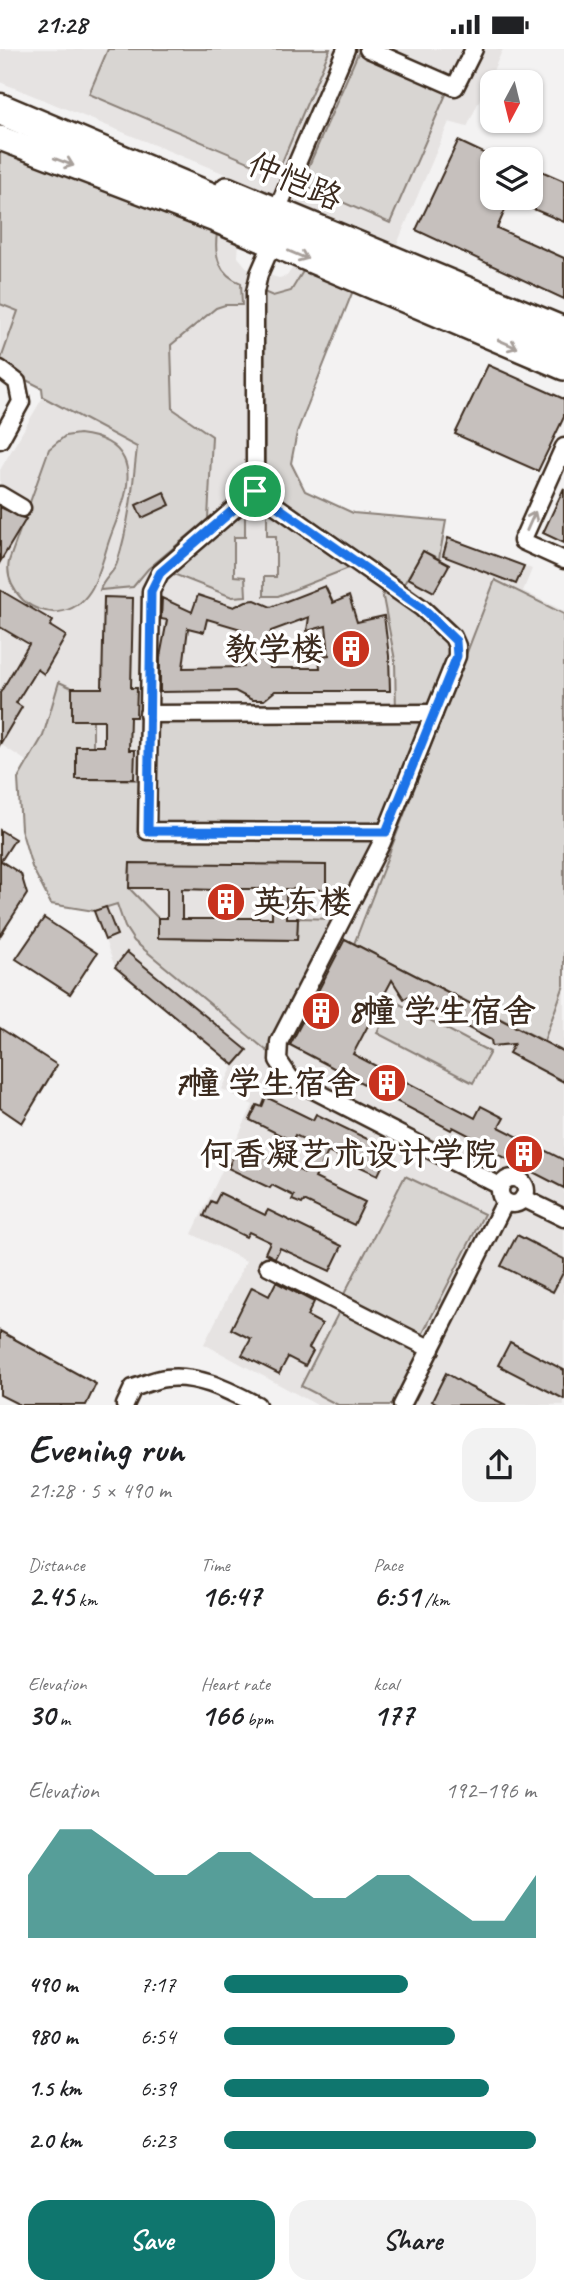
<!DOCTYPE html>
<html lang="en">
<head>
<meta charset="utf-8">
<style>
	:root { --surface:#fff; --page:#f2f2f2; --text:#202124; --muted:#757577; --accent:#0f766e }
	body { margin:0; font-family:Caveat,"LXGW WenKai TC",sans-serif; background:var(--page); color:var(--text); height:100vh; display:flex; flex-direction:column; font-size:26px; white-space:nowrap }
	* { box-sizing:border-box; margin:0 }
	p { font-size:23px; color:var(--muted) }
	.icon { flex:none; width:38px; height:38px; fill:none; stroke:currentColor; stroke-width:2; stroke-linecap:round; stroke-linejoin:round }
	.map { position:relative; height:1356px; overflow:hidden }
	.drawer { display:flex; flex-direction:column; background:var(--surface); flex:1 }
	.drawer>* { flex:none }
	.needle { width:46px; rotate:187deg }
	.buttons { position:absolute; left:480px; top:21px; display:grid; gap:14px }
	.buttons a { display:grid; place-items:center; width:63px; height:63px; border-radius:14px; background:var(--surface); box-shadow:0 2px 5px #0004; font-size:35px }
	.pin { position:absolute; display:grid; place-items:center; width:60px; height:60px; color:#fff; margin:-30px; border:4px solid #fff; border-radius:50%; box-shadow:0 2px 7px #0007 }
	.round { display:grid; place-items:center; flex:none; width:74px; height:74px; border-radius:21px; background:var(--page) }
	.summary { display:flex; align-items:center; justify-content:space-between; height:119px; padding:0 28px }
	h1 { font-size:38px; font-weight:600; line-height:52px }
	.metrics { display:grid; grid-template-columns:repeat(3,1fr); gap:10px; height:119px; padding:7px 28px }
	.metrics div { display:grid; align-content:center }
	.metrics b { font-size:30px; font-weight:600 }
	.metrics small { font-size:19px; font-weight:400 }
	.metrics p { font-size:19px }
	.chart { height:196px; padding:14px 28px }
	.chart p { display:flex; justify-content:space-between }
	.chart svg { width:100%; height:126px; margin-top:7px; fill:var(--accent); opacity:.7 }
	.primary-button { display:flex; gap:14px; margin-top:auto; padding:14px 28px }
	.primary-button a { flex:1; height:80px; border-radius:21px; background:var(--accent); color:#fff; font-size:28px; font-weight:600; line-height:80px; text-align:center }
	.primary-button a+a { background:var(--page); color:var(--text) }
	ul { padding:0 28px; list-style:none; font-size:23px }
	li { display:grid; grid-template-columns:112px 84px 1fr; align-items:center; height:52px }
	li i { height:18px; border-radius:9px; background:var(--accent) }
	.status { display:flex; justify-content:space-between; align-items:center; height:49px; padding:0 35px; background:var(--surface); direction:ltr }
	.status svg { height:19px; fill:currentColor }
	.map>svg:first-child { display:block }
	.built { fill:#e6e3e2 }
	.green { fill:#d8d5d2; stroke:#8a8078; stroke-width:2 }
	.building { fill:#c6c0bd; stroke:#3b2a1e; stroke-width:2; fill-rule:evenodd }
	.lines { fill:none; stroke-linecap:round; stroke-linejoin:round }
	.street-casing { stroke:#3b2a1e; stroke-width:21 }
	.secondary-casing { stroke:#3b2a1e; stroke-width:28 }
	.highway-casing { stroke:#3b2a1e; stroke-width:35 }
	.street { stroke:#fff; stroke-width:16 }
	.secondary { stroke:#fff; stroke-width:23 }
	.highway { stroke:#fff; stroke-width:30 }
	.oneway { stroke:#a79f9a }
	.route-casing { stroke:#fff; stroke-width:14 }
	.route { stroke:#1a73e8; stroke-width:9 }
	.labels { text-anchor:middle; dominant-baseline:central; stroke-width:7; stroke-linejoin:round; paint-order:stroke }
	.street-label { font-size:33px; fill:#3b2a1e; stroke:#fff }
	.poi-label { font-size:33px; font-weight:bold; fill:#3b2a1e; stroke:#fff; text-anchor:end }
</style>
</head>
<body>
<div class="status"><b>21:28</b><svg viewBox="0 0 49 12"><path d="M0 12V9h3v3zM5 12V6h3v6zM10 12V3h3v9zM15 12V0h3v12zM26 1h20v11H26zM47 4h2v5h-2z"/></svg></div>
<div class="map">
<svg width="564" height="1356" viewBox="0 0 564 1356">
	<rect width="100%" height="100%" fill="#f3f2f2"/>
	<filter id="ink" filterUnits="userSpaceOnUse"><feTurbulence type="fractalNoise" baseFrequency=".0143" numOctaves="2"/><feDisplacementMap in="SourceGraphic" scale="14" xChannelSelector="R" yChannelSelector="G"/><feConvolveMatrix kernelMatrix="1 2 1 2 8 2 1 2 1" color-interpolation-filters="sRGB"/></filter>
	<g filter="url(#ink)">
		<g class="built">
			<polygon points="0,0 503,0 467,78 449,73 397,195 0,33"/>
			<polygon points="0,99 239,192 238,208 248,220 279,229 287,227 295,215 354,239 297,383 291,414 305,442 354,464 446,472 445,488 532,520 523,542 564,562 564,1356 317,1356 204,1295 246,1212 192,1185 253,1056 222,1040 234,1015 115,918 94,862 51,855 32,818 21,780 18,730 28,713 0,695 0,421 43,348 42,339 15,326 4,336 0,334"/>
		</g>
		<g class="green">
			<polygon points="108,0 330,0 277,125 89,45"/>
			<polygon points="358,4 447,43 390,174 301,135"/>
			<path d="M 0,99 L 217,184 C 214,206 218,225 241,234 L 242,256 L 225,256 L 216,259 L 171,296 L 173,360 L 212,387 L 208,470 L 148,520 L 133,538 L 100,541 C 103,530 114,524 117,514 C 129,477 133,436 137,398 L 43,348 L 42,339 L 14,325 L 0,313 L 18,262 L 0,255 Z"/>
			<polygon points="305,219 354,239 297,383 291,414 305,442 353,464 446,472 439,510 423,502 404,535 265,438 264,243 273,247 291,242"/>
			<path d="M 79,385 C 97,387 116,393 124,410 C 135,434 118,466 110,489 C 100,517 95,559 58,563 C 46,564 32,559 23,551 C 12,540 6,527 9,512 L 49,400 L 65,387 Z"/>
			<polygon points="267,450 359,515 278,547 264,547 264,528 276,528 276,487 267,487"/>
			<polygon points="245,451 245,488 234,488 234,527 245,528 246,547 232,548 163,521"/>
			<polygon points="495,531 564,565 564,936 544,992 354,895"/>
			<polygon points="386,538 401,549 449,595 448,606 377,783 341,856 326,855 325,816 130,815 129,839 158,869 158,889 297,891 298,869 335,870 267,1002 134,892 125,878 117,855 94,862 51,855 32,818 21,780 18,730 43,687 59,633 72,639 72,671 93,671 93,697 76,698 76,730 147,731 148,665 396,664 395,611 382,543"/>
			<polygon points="394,952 490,1003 473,1034 377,984"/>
			<polygon points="405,1127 484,1165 422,1286 343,1247"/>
			<polygon points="343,1255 431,1300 403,1356 338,1356 301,1337"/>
		</g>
		<g class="building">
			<polygon points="458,92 492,108 492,149 530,149 530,117 564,132 564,173 510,150 497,179 564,209 564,250 416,181"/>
			<polygon points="488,316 564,350 564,368 538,422 455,385"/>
			<polygon points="564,439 564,494 543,484"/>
			<polygon points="164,443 170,456 142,469 136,456"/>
			<polygon points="0,458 26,470 0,513"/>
			<polygon points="448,489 524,517 516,535 443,507"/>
			<polygon points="423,502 449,516 434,543 408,529"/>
			<path d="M 325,537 L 333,554 L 349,547 L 357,573 L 384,567 L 389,607 L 390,642 L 275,642 L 264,651 L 252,651 L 235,642 L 160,643 L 160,608 L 167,571 L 161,570 L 162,549 L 192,563 L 198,546 L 234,558 L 246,552 L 255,551 L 271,558 ZM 309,568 L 307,582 L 326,577 L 329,606 L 319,607 L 320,619 L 270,619 L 269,607 L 264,607 L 271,582 ZM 207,570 L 241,580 L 242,588 L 254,607 L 244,607 L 244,618 L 183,619 L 188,579 L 204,583 Z"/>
			<polygon points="0,541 53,572 50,577 66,587 44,625 37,620 16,654 22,658 0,695 0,644 29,595 0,578"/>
			<polygon points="104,548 133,549 131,639 137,639 136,668 130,668 129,701 135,701 134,730 76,730 76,697 104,697 104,671 72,671 72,639 102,639"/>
			<polygon points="0,781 15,790 1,812 21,825 27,845 0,887"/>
			<path d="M 130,814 L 326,816 L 326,841 L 286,840 L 286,869 L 298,869 L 297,891 L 158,889 L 158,869 L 167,869 L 167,839 L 129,839 ZM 182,840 L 215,841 L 214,870 L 182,870 ZM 238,840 L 272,840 L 272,869 L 238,869 Z"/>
			<polygon points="106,858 117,886 105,891 94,862"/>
			<polygon points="44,869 97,904 70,945 16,910"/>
			<polygon points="345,890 564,1003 564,1033 509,1004 514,995 492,997 491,991 409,947 404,950 392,931 353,1005 475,1069 481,1057 504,1069 499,1078 564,1111 564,1139 484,1098 486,1095 453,1078 451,1081 290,996"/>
			<polygon points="127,903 247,1001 234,1016 115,918"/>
			<polygon points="0,979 57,1016 22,1074 0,1059"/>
			<polygon points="266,1048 313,1071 316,1065 390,1101 378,1126 328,1103 315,1129 365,1153 354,1176 304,1152 302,1155 292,1151 294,1147 272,1136 270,1139 228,1119 235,1103 239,1105 244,1096 305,1124 318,1097 295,1086 292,1092 250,1071 257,1056 262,1058"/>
			<polygon points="220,1144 265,1166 268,1161 342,1197 330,1222 280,1199 275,1209 265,1204 270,1193 249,1183 246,1188 204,1167 211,1152 215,1154"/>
			<polygon points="517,1186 564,1210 564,1222 553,1243 501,1217"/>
			<polygon points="276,1233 314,1253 307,1267 322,1275 309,1299 313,1302 305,1317 288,1308 279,1325 242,1306 251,1290 231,1280 252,1238 269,1247"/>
			<polygon points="0,1282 96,1335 86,1356 20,1356 0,1346"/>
			<polygon points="510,1293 564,1321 564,1350 498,1316"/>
			<polygon points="446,1324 470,1338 506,1356 440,1356 432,1352"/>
		</g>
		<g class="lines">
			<g class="street-casing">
				<g id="street">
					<polyline points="368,0 455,38 474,0"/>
					<polyline points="277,161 346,0"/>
					<polyline points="272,195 259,225 255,243 255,442 422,559 453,588 457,597 457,607 382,793 279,993 278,1011 290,1029 500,1137"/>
					<polyline points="0,320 17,333 21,353 0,391"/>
					<polyline points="564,398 522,492 564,511"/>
					<polyline points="255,442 160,524 151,542 147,782 386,783"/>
					<polyline points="0,446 22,459"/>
					<polyline points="148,665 434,664"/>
					<circle cx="513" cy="1142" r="13"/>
					<polyline points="523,1149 564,1169"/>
					<polyline points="268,1217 431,1300"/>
					<path d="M 125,1356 L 133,1339 C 143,1336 155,1330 166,1329 C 199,1325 229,1342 257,1356"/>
					<polyline points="402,1356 505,1153"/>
				</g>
			</g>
			<g class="secondary-casing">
				<g id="secondary">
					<polyline points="0,89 215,171 564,319"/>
					<polyline points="227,140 564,280"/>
				</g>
			</g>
			<g class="highway-casing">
				<polyline id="highway" points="0,60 564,299"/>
			</g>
			<use href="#street" class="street"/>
			<use href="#secondary" class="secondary"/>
			<use href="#highway" class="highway"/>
		</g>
		<defs><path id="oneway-shaft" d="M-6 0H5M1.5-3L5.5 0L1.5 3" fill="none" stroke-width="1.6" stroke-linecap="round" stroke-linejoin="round" transform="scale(1.75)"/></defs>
		<g class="oneway">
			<use href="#oneway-shaft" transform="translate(64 113) rotate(21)"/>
			<use href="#oneway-shaft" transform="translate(298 206) rotate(23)"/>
			<use href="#oneway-shaft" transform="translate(508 295) rotate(23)"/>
			<use href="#oneway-shaft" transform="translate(531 472) rotate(-66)"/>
		</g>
	</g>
	<g class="lines" filter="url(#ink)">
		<g class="route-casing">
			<polygon id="route" points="255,442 422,559 456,592 457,607 386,783 148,782 151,542 160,524"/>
		</g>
		<use href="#route" class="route"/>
	</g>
	<defs>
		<g id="building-disc" transform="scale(2.0125)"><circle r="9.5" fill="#c8321e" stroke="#fff"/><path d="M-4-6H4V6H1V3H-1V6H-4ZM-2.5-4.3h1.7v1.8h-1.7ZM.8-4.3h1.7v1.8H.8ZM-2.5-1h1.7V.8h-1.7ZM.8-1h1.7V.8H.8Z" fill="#fff"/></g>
	</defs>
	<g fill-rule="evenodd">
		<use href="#building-disc" x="351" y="600"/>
		<use href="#building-disc" x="226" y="853"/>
		<use href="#building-disc" x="321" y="962"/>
		<use href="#building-disc" x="387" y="1034"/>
		<use href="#building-disc" x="524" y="1105"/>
	</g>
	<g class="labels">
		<g class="street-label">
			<text transform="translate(295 132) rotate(23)">仲恺路</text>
		</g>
		<g class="poi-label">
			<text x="324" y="600">教学楼</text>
			<text x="253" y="853" text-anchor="start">英东楼</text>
			<text x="348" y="962" text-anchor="start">8幢 学生宿舍</text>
			<text x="360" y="1034">7幢 学生宿舍</text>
			<text x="497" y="1105">何香凝艺术设计学院</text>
		</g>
	</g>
</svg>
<div class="buttons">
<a><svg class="needle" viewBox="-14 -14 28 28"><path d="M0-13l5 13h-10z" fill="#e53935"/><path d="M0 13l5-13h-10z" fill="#757577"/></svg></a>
<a><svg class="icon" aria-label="layers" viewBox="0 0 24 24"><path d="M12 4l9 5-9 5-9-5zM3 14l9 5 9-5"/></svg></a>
</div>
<div class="pin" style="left:255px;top:442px;background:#1e9e55"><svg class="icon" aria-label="arrive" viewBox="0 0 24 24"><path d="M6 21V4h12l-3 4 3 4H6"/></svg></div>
</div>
<section class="drawer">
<div class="summary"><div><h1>Evening run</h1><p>21:28 · 5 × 490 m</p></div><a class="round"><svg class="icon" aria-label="share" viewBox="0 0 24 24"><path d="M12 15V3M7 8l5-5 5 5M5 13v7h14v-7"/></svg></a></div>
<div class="metrics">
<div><p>Distance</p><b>2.45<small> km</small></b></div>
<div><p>Time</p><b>16:47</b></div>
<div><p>Pace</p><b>6:51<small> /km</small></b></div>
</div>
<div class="metrics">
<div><p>Elevation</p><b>30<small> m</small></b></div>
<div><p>Heart rate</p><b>166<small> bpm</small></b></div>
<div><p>kcal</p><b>177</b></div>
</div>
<div class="chart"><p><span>Elevation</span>192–196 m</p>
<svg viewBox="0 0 160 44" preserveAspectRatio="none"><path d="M0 44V22L10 6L20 6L30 14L40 22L50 22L60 14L70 14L80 22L90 30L100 30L110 22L120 22L130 30L140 38L150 38L160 22V44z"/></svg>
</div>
<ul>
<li><b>490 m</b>7:17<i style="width:59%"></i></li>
<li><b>980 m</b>6:54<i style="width:74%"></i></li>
<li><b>1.5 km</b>6:39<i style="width:85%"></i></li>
<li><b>2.0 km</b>6:23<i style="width:100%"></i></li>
</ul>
<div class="primary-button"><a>Save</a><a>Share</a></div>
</section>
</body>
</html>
